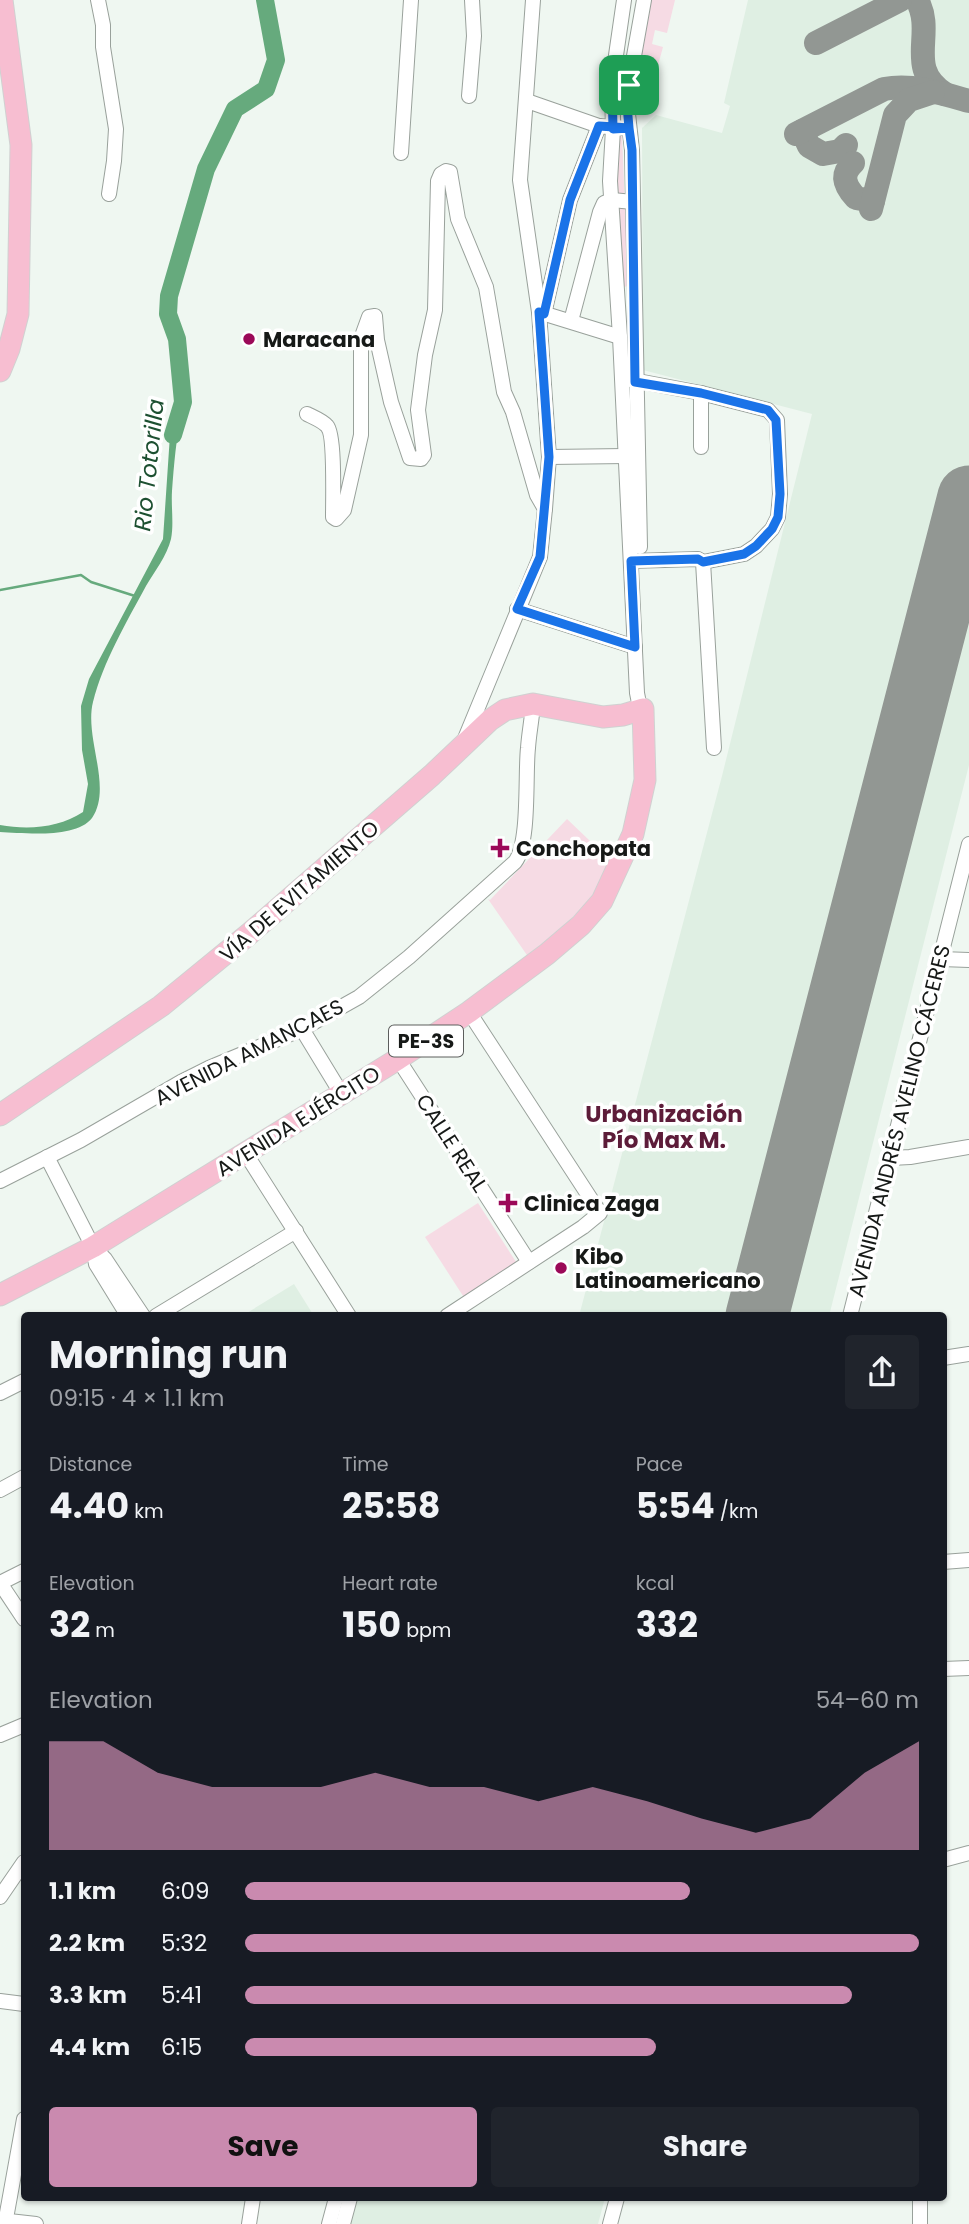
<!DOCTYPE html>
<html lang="en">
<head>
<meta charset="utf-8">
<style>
	:root { --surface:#171b24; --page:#20242c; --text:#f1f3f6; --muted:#9ea1a6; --accent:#ca8aaf }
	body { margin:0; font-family:Poppins,sans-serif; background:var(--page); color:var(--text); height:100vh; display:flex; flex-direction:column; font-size:26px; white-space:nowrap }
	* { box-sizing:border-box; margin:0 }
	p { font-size:23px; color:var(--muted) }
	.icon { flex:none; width:38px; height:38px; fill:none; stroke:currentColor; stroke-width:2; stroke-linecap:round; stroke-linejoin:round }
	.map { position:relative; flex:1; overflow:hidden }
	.panel { position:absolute; left:21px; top:1312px; width:926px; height:889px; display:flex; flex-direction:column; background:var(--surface); border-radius:7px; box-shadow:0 2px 5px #0004 }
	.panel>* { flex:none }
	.pin { position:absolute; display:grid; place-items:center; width:60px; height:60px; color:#fff; margin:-30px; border-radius:14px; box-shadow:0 4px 10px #0006 }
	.round { display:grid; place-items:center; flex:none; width:74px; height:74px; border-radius:7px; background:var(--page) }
	.headline { display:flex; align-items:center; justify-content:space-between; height:119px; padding:0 28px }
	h1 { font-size:38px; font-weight:700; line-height:52px }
	.stats { display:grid; grid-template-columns:repeat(3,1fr); gap:10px; height:119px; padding:7px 28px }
	.stats div { display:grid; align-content:center }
	.stats b { font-size:35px; font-weight:700 }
	.stats small { font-size:19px; font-weight:400 }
	.stats p { font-size:19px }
	.chart { height:196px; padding:14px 28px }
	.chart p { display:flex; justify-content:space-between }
	.chart svg { width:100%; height:126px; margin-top:7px; fill:var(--accent); opacity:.7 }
	.primary-button { display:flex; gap:14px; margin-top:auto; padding:14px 28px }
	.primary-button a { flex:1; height:80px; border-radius:7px; background:var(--accent); color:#111; font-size:28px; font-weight:700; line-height:80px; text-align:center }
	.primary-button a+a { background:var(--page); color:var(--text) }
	ul { padding:0 28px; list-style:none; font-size:23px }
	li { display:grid; grid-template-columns:112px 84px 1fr; align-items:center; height:52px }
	li i { height:18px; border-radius:9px; background:var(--accent) }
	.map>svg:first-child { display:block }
	.built { fill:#dfefe3 }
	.green { fill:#f6dbe4 }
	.water { fill:#66aa7d }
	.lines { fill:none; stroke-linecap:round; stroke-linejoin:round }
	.stream { stroke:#66aa7d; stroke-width:2.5 }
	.river { stroke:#66aa7d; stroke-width:18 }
	.taxiway { stroke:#929793; stroke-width:24 }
	.runway { stroke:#929793; stroke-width:63 }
	.minor-casing { stroke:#99a19b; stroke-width:16 }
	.highway-casing { stroke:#d0d1d1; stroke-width:23 }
	.minor { stroke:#fff; stroke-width:14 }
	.highway { stroke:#f7bed1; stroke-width:21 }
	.route-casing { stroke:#fff; stroke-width:14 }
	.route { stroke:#1a73e8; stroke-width:9 }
	.poi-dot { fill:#9b0958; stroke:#fff; stroke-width:2.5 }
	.labels { text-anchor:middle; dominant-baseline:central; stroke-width:7; stroke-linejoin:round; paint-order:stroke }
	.shield { fill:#fff; stroke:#5c5e5d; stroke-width:2 }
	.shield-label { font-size:19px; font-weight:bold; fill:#161917 }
	.poi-label { font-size:21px; font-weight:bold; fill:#161917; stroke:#fff; text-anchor:start }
	.street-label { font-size:21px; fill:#161917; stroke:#fff }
	.water-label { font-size:23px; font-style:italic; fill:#1d5031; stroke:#fff }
	.neighbourhood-label { font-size:23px; font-weight:bold; fill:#5d1c39; stroke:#fff }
</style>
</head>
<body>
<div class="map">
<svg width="969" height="2224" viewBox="0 0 969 2224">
	<rect width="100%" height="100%" fill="#eff7f1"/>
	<g class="built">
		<polygon points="748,0 969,0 969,765 829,1316 579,1316 722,776 812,414 643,370 642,128 656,115 722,133 730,106 724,103"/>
		<polygon points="294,1284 314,1316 242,1316"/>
		<polygon points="353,2198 605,2198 598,2224 346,2224"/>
	</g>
	<g class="green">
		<polygon points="649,0 675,0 667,33 655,30 652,44 663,47 649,98 634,94"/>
		<polygon points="616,133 622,133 628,285 625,287 622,285"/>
		<polygon points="567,819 611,861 592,899 529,958 488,899 490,900"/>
		<polygon points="478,1203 518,1265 465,1299 425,1237"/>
	</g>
	<path class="water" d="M 182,412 C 176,438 174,465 172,491 C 171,507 174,524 171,539 C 167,556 154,572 146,586 C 126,623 103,662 93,702 C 84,738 113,787 92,818 C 76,839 24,833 0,832 L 0,825 C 28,830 59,828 83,812 L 88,784 L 82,750 L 81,706 L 89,679 L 163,539 L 170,435 L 175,413 Z"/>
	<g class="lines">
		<polyline class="stream" points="0,590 81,575 91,582 135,596"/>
		<polyline class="river" points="173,435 183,402 177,339 168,314 169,296 206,169 235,109 266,89 276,60 265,0"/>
		<g class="taxiway">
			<path d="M 917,0 C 936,34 904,68 945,94"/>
			<polyline points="816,43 900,0"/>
			<polyline points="802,131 809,146 823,154 840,151 846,145"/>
			<path d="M 796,134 L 884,89 C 913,84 941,93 969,101"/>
			<path d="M 853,163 C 840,175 845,186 856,198 L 873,201"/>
			<polyline points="871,209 895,115 909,100 933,92"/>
		</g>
		<polyline class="runway" points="757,1316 969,497"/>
		<g class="minor-casing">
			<g id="minor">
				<polyline points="98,0 103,25 103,47 116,129 114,161 109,194"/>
				<polyline points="533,0 520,180 539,312 549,457 545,509"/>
				<polyline points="624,0 612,83 613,129 610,181 620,337 637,693 639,703 643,709"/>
				<polyline points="469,96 474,36 472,0"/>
				<polyline points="527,101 599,126"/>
				<polyline points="401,153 411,0"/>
				<polyline points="539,312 620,337"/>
				<polyline points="544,314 570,200 599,126 622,128"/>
				<polyline points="571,321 600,212 604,203 612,200 633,202"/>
				<polyline points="627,379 701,393 768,410 777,420 780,494 778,517 772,529 756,546 744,554 703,562"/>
				<polyline points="701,393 701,447"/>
				<path d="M 307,414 C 313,417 323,421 327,426 C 335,434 333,501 333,517 L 336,519 L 344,510 L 361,435 L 361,339 L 369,317 L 375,316 L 377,340 L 391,402 L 410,458 L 421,459 L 424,455 L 418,410 L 425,355 L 435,310 L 438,181 L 441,174 L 446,171 L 450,172 L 458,219 L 486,287 L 504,392 L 513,412 L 537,495 L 545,509 L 540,557 L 464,741"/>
				<polyline points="549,457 626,456"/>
				<polyline points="640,547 632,150 627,105 629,84 644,0"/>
				<polyline points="631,561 698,559 703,562 714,748"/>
				<polyline points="517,609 635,647"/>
				<polyline points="941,959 969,960"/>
				<polyline points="302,1029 341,1093"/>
				<polyline points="398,1059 529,1262"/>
				<polyline points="246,1154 349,1316"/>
				<polyline points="47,1157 93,1247 96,1264 128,1316"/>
				<polyline points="891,1158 910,1157 969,1147"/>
				<path d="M 0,1181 L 81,1140 L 181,1082 L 209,1068 L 302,1029 L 359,997 L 409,957 L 515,862 C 530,843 525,774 528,748 C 529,733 532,719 533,704"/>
				<polyline points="93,1247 105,1259 143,1316"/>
				<polyline points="156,1316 296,1231"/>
				<polyline points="447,1316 583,1227 600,1213 469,1012"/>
				<polyline points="850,1316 969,844"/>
				<polyline points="943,1358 969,1354"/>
				<polyline points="0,1393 24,1381"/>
				<polyline points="0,1490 24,1477"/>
				<polyline points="943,1562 969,1560"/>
				<polyline points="0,1583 24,1619"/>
				<polyline points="0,1583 24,1571"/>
				<polyline points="943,1669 969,1668"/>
				<polyline points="0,1735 24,1725"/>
				<polyline points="943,1860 969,1853"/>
				<polyline points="0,1897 24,1862"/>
				<polyline points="0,2001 24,2004"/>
				<polyline points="920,2198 920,2224"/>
				<polyline points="0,2220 36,2224"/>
				<polyline points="5,2224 24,2119"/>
				<polyline points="249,2224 253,2198"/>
				<polyline points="329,2224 336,2198"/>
				<polyline points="343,2224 350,2198"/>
				<polyline points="610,2224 617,2198"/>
			</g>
		</g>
		<g class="highway-casing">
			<g id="highway">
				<polyline points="0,371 9,349 18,314 21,145 2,0"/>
				<polyline points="0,1115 161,1006 249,934 432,775 490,720 505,710 533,704 603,717 623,715 643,709 645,780 633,834 602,901 581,925 547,954 469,1012 398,1059 93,1247 0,1295"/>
			</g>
		</g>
		<use href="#minor" class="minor"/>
		<use href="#highway" class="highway"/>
	</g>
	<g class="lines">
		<g class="route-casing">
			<polyline id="route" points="629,85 627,105 629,128 599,126 570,200 544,314 539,312 549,457 540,557 517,609 635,647 631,561 698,559 703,562 744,554 756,546 772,529 778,517 780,494 776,420 768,410 701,393 635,382 632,150 629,128 613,129 612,83 629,85"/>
		</g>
		<use href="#route" class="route"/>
	</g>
	<g class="poi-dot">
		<circle cx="249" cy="339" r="7"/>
		<path d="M496.5 837.5h7v7h7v7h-7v7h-7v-7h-7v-7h7z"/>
		<path d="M504.5 1192.5h7v7h7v7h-7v7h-7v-7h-7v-7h7z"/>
		<circle cx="561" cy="1268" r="7"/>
	</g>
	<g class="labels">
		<rect class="shield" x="389" y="1025.5" width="74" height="31" rx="5"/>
		<g class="shield-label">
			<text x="426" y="1041">PE-3S</text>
		</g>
		<g class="poi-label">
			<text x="263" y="339">Maracana</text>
			<text x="516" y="848">Conchopata</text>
			<text x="524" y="1203">Clinica Zaga</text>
			<text x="575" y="1256">Kibo<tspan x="575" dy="24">Latinoamericano</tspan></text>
		</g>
		<g class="street-label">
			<text transform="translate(299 891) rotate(-41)">VÍA DE EVITAMIENTO</text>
			<text transform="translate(249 1052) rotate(-27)">AVENIDA AMANCAES</text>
			<text transform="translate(298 1121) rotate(-32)">AVENIDA EJÉRCITO</text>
			<text transform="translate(899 1121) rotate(-76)">AVENIDA ANDRÉS AVELINO CÁCERES</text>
			<text transform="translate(452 1143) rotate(57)">CALLE REAL</text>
		</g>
		<g class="water-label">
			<text transform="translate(149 465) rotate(-84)">Rio Totorilla</text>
		</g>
		<g class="neighbourhood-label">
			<text x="664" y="1114">Urbanización<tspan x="664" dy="26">Pío Max M.</tspan></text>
		</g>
	</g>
</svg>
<div class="pin" style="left:629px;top:85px;background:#1e9e55"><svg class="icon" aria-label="arrive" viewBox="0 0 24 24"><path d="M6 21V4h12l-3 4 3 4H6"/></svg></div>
<section class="panel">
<div class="headline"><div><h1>Morning run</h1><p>09:15 · 4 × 1.1 km</p></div><a class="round"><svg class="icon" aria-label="share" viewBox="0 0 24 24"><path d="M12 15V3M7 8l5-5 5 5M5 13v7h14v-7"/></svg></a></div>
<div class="stats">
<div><p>Distance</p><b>4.40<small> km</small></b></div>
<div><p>Time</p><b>25:58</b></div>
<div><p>Pace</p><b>5:54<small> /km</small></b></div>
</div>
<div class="stats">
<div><p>Elevation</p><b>32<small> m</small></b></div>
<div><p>Heart rate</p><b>150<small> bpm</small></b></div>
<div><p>kcal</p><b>332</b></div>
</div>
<div class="chart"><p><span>Elevation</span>54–60 m</p>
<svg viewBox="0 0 160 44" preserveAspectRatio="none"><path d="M0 44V6L10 6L20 17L30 22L40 22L50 22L60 17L70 22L80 22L90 27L100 22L110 27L120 33L130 38L140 33L150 17L160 6V44z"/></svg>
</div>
<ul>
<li><b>1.1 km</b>6:09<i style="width:66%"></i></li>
<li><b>2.2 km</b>5:32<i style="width:100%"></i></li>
<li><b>3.3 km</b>5:41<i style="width:90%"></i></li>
<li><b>4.4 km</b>6:15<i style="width:61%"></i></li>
</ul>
<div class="primary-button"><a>Save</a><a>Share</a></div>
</section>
</div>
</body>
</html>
